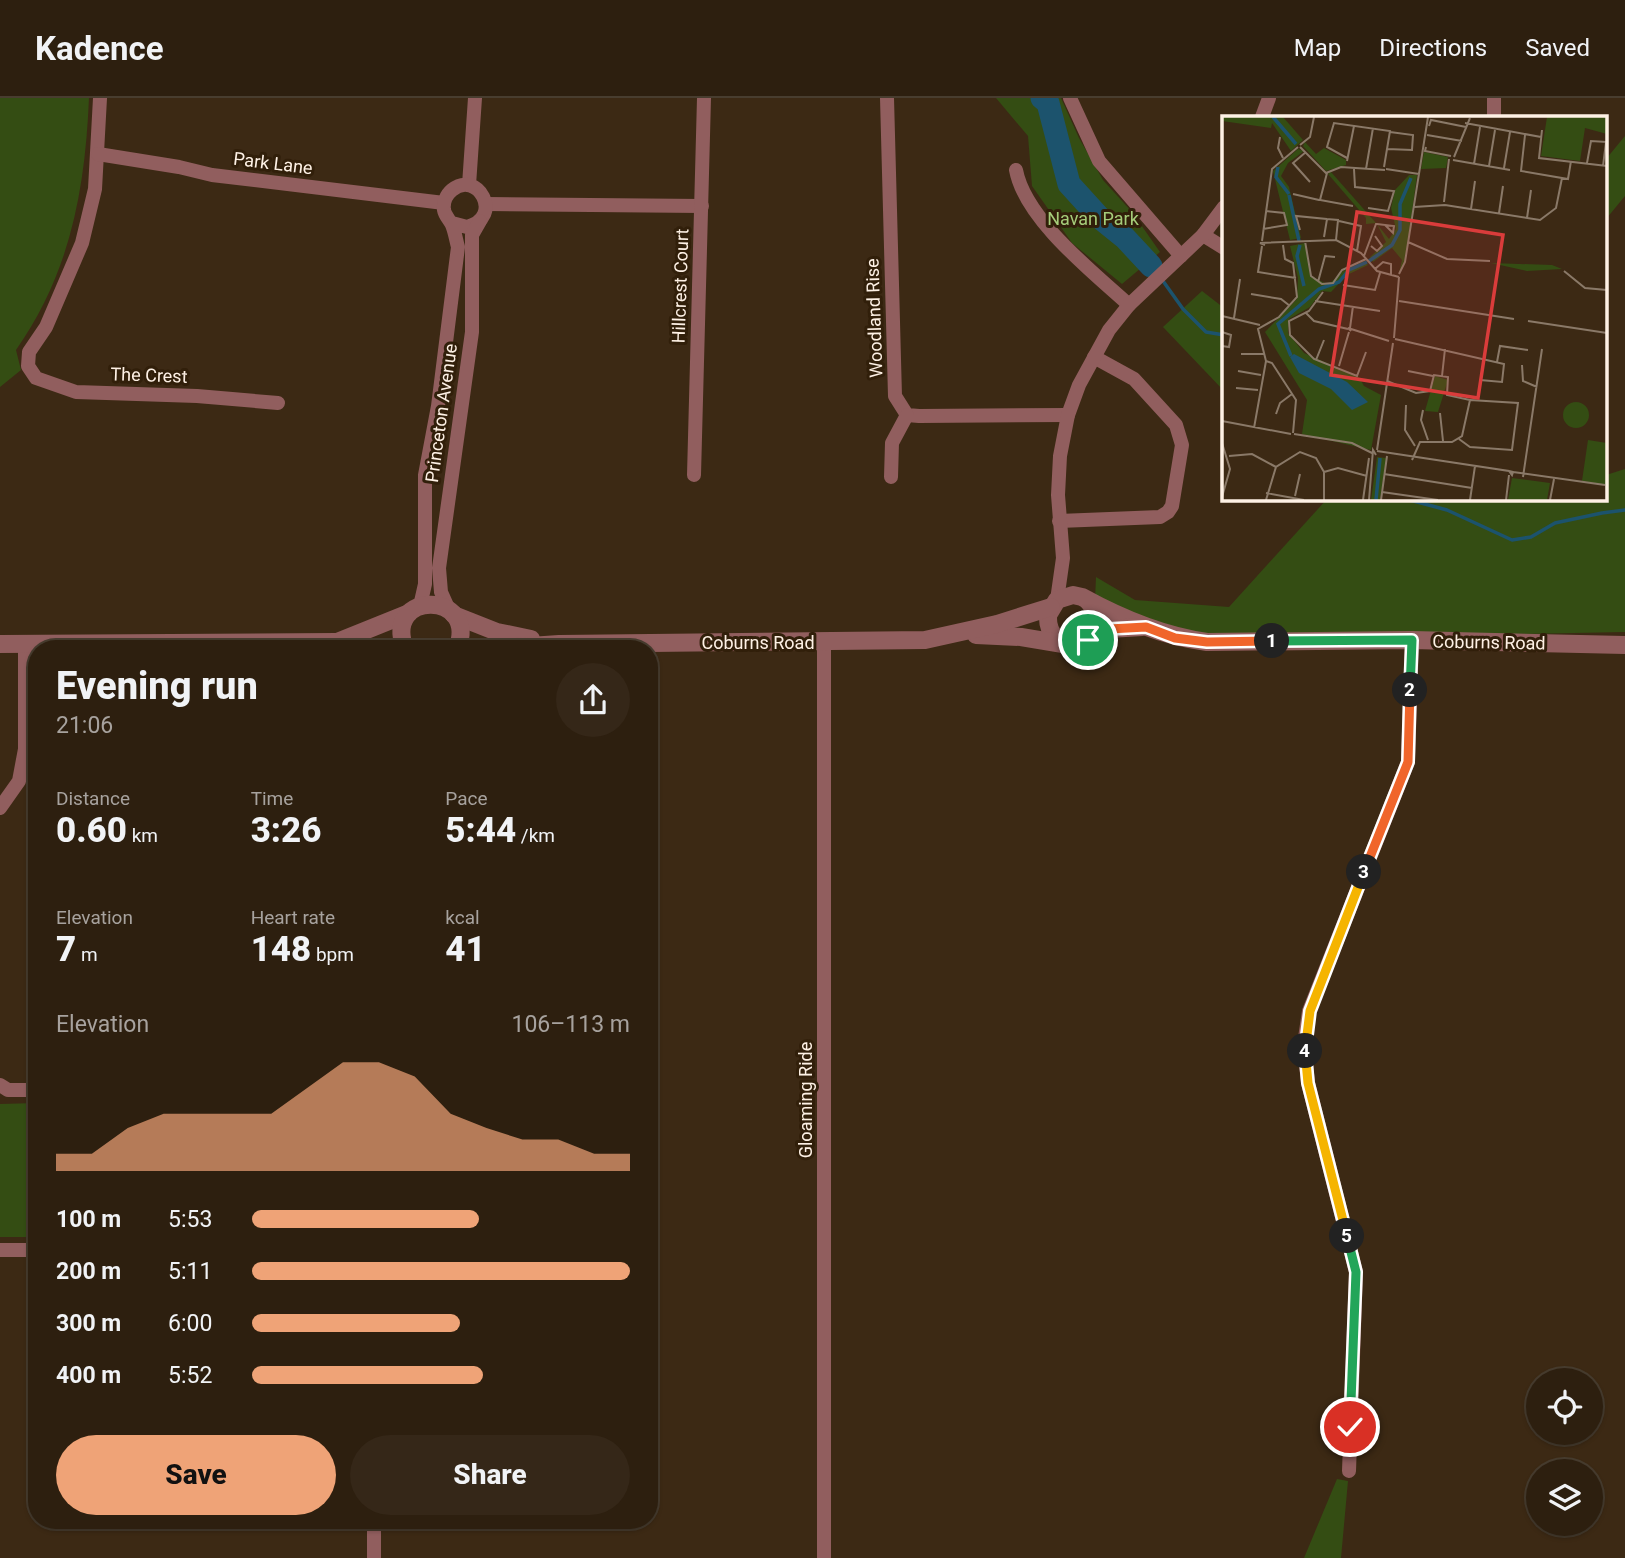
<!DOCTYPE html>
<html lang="en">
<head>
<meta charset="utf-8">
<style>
	:root { --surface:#2d1f0f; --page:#352718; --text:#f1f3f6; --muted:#a7a29e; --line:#483d2f; --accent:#efa377 }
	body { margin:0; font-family:Roboto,sans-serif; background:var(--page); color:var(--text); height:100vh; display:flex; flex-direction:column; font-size:26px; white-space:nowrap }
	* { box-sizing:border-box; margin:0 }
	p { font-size:23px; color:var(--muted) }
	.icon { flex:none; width:38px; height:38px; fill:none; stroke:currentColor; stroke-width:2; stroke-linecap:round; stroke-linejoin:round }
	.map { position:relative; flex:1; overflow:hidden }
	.sheet { position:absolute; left:28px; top:542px; width:630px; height:889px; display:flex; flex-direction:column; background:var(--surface); border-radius:28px; box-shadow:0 2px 5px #0004,0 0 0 2px var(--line) }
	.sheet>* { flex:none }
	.buttons { position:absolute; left:1526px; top:1270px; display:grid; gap:14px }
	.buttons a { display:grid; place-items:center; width:77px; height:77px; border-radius:50%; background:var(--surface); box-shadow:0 2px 5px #0004,0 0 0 2px var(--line); font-size:35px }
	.pin { position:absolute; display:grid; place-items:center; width:60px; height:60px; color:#fff; margin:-30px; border:4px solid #fff; border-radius:50%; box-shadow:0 2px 7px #0007 }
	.km { position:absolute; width:35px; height:35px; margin:-18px; border-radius:50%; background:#222; color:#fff; font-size:19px; line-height:35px; text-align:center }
	.round { display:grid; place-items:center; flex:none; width:74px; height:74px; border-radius:37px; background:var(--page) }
	.overview { display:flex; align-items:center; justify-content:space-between; height:119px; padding:0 28px }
	h1 { font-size:38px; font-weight:800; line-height:52px }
	.stats { display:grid; grid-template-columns:repeat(3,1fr); gap:10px; height:119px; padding:7px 28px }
	.stats div { display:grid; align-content:center }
	.stats b { font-size:35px; font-weight:800 }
	.stats small { font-size:19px; font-weight:400 }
	.stats p { font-size:19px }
	.chart { height:196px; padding:14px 28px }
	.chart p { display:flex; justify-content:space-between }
	.chart svg { width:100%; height:126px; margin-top:7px; fill:var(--accent); opacity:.7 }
	.cta { display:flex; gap:14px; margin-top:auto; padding:14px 28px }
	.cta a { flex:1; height:80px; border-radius:42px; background:var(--accent); color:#111; font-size:28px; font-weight:800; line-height:80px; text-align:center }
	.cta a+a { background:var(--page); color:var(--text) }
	ul { padding:0 28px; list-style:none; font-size:23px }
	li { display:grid; grid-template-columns:112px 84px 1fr; align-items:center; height:52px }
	li i { height:18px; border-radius:9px; background:var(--accent) }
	header { display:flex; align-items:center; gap:42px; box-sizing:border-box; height:98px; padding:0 35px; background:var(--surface); border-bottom:2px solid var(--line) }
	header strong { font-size:33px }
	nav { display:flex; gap:38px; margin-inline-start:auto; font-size:24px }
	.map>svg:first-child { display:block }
	.green { fill:#344d13 }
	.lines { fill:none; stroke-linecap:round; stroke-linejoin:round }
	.stream { stroke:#1c536d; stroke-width:3.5 }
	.river { stroke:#1c536d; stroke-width:23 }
	.minor { stroke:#915e5e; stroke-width:14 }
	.tertiary { stroke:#915e5e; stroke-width:18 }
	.split-1-casing { stroke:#fff; stroke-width:14 }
	.split-2-casing { stroke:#fff; stroke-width:14 }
	.split-3-casing { stroke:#fff; stroke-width:14 }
	.split-4-casing { stroke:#fff; stroke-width:14 }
	.split-5-casing { stroke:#fff; stroke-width:14 }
	.split-6-casing { stroke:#fff; stroke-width:14 }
	.split-1 { stroke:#f0652b; stroke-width:9 }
	.split-2 { stroke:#22a559; stroke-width:9 }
	.split-3 { stroke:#f0652b; stroke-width:9 }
	.split-4 { stroke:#f5b400; stroke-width:9 }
	.split-5 { stroke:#f5b400; stroke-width:9 }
	.split-6 { stroke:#22a559; stroke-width:9 }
	.labels { text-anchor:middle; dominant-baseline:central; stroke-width:6; stroke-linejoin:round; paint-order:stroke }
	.street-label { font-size:18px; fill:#fef1e5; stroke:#311f0a }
	.park-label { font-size:18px; fill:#a5cd7a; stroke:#311f0a }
	.inset-river { fill:none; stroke:#1c536d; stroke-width:3.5 }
	.inset-road { fill:none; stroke:#8a7968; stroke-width:2 }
	.view { fill:#da3c3b; fill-opacity:0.15; stroke:#da3c3b; stroke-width:3.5 }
	.inset-edge { fill:none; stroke:#fef1e5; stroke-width:3.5 }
</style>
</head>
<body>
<header>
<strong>Kadence</strong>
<nav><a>Map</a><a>Directions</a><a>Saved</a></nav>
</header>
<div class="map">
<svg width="1625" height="1460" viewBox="0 0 1625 1460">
	<rect width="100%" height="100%" fill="#3c2914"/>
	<g class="green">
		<path d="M 0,0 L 89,0 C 85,93 70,175 16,252 L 21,272 L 0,289 Z"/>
		<polygon points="996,0 1061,0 1079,40 1103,82 1132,114 1160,154 1122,186 1072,145 1032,88 1028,38"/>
		<polygon points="1625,38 1625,98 1606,121 1606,61"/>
		<polygon points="1202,193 1224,210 1224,293 1163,229"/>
		<polygon points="1625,371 1625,534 1201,542 1095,502 1096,479 1135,502 1229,509 1327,401 1513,401 1520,403 1525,401 1606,401 1606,377"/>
		<polygon points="37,1005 37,1139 0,1139 0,1006"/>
		<polygon points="1337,1381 1348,1383 1341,1460 1304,1460"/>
	</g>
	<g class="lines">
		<g class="stream">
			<polyline points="1163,183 1183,211 1206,234 1224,237"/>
			<polyline points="1406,401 1447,412 1512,442 1531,439 1555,425 1602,415 1625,412"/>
		</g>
		<polyline class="river" points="1042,0 1048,5 1069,86 1099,119 1125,140 1151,168"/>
		<g class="minor">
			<polyline points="100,0 95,91 82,145 46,229 29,254 28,268 36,280 76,294 197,298 278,305"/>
			<polyline points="887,0 895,298 907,317 919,318 1068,317"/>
			<polyline points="1070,0 1099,63 1181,158"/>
			<polyline points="1494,0 1494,19"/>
			<polyline points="1262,19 1269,0"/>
			<polyline points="98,56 179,69 212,77 444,105"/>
			<path d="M 1016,72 C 1025,121 1093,174 1129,207"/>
			<polyline points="469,87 475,0"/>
			<polyline points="486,106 702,108"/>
			<polyline points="1203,137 1224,150"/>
			<polyline points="694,377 704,0"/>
			<polyline points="891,379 892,345 907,317"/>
			<polyline points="1059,423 1160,419 1168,414 1172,408 1182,347 1176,327 1134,281 1094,259"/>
			<polyline points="1057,502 1063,460 1058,397 1060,358 1068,317 1079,287 1109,232 1129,207 1203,137 1224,109"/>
			<path d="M 420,508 L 425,486 L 425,377 L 438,308 L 458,149 C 456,142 455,134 452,127 C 450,122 445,118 444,112 C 443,105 446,97 452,92 C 477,71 505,119 467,129 L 452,125"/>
			<polyline points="449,512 441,494 439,470 472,234 472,137 480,123"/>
			<polyline points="0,710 19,683 25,651 25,546"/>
			<polyline points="0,987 8,992 37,992"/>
			<polyline points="0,1152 37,1152"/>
			<polyline points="1349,1373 1356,1174 1308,985 1304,947 1309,913 1408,664 1412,542"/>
			<polyline points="374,1423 374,1460"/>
			<polyline points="824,1460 824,544"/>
		</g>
		<g class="tertiary">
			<path d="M 1086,501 C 1102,517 1100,536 1080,546 C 1060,549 1047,537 1048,517 L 1057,502 L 1073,497 L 1082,499 C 1122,521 1162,538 1207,544 L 1412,542 L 1625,547"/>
			<polyline points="454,517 497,534 531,541"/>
			<polyline points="976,537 1021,539 1063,546"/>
			<polyline points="1089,542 1109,531 1142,529"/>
			<polyline points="337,544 409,515"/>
			<polyline points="0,546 337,544 361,550 404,551"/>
			<path d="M 405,551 C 382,491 480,493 457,551"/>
			<polyline points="488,551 559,546 925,542 997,526 1051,509"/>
		</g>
	</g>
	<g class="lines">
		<g class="split-1-casing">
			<polyline id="split-1" points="1088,542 1109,531 1146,529 1175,540 1207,544 1272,543"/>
		</g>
		<g class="split-2-casing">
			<polyline id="split-2" points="1272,543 1412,542 1410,592"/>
		</g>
		<g class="split-3-casing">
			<polyline id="split-3" points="1364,774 1408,664 1410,592"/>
		</g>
		<g class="split-4-casing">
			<polyline id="split-4" points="1305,953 1310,913 1364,774"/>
		</g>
		<g class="split-5-casing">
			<polyline id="split-5" points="1305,953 1308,985 1347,1138"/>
		</g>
		<g class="split-6-casing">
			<polyline id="split-6" points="1347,1138 1356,1174 1350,1329"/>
		</g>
		<use href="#split-1" class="split-1"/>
		<use href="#split-2" class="split-2"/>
		<use href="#split-3" class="split-3"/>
		<use href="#split-4" class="split-4"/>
		<use href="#split-5" class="split-5"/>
		<use href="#split-6" class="split-6"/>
	</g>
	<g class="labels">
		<g class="street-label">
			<text transform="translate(273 65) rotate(7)">Park Lane</text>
			<text transform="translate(680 188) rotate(-88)">Hillcrest Court</text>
			<text transform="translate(874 220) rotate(-92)">Woodland Rise</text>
			<text transform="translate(149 277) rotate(2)">The Crest</text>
			<text transform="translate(441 315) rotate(-82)">Princeton Avenue</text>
			<text x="758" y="544">Coburns Road</text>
			<text transform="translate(1489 544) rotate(1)">Coburns Road</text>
			<text transform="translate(805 1002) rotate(-90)">Gloaming Ride</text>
		</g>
		<g class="park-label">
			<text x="1093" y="120">Navan Park</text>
		</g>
	</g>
	<g transform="translate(1222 18)">
		<rect width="385" height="385" fill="#3c2914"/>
		<path d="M 0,1 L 61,1 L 81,24 L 69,35 L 50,7 L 49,12 L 0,5 ZM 325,1 L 385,1 L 385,18 L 363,12 L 358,45 L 319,40 ZM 83,26 L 94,38 L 102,32 L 124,44 L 124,49 L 104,55 L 81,30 ZM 76,33 L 82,35 L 66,47 L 59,60 L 67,71 L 79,122 L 68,124 L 51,55 ZM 202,36 L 226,41 L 224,52 L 199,53 ZM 109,56 L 154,107 L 144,108 L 144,102 L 106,58 ZM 187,59 L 195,59 L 183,147 L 177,157 L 180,144 L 170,132 L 151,146 L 148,141 L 164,126 L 155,108 L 167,123 L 174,113 L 169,92 L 173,74 ZM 83,127 L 88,159 L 106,169 L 121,155 L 143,145 L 146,149 L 125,159 L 109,176 L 100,175 L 88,191 L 67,203 L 66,217 L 82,237 L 137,261 L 142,270 L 159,279 L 149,334 L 80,318 L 85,284 L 43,216 L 75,183 L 76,162 L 68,130 ZM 269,147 L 330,149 L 340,153 L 305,155 ZM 213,260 L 226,264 L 216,296 L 203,295 ZM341 299a13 13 0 1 1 26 0a13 13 0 1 1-26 0ZM 366,324 L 385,327 L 385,369 L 360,365 ZM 155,341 L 164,342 L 158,384 L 149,384 ZM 290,362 L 328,367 L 325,384 L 286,384 Z" fill="#344d13"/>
		<path d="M 72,238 L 125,266 L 146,286 L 130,294 L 109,273 L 77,257 L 68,241 Z" fill="#1c536d"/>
		<path class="inset-river" d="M 51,1 L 74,28M 56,51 L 54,61 L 67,78M 67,79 L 77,125M 78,129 L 75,140 L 82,170M 147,145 L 170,129 L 178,114 L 178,88 L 189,62M 69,240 L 56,208 L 97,173 L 117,166 L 127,154 L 145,146M 154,384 L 158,342"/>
		<path class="inset-road" d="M 243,7 L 319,21M 207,10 L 209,4 L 244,11M 320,14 L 317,42 L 385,50M 205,19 L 240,25M 303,19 L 299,55 L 346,63 L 349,45M 58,21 L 56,32 L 61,42M 78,29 L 88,21 L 92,1M 78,31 L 104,57 L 119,51 L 163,54M 204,31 L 203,35 L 229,40M 165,33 L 190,34 L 191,19 L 168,16M 84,36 L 71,47 L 88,66M 232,41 L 248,2M 125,42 L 105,31 L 112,7 L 168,15 L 162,51M 231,44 L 288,54M 125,45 L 132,10M 365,47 L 369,25 L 385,26M 252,48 L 258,11M 267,50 L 273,14M 381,50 L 384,26M 282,52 L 288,16M 132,53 L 133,71 L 172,75 L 166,95 L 146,92M 144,53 L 151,12M 164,53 L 197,58M 105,57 L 98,84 L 131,90M 71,78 L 97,84M 222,86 L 227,43M 223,89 L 318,104 L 334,92 L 340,62M 192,91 L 223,89M 249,93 L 253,65M 277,97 L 281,70M 305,102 L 309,74M 117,105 L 139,110 L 135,135M 41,113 L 65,109 L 62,97 L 44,95M 78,114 L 74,100 L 105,103M 102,121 L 105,103 L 116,104 L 114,124M 40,125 L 50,53 L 76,31M 83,125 L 89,160 L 100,168 L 111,167 L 120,154 L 144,143M 186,126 L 225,143 L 268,145M 43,129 L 38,127 L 114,124 L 139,137 L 155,155 L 177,161M 40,130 L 36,156 L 74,162M 149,130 L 155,135 L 160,130 L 153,120M 142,140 L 154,108 L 155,108 L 172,110 L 171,117 L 163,109M 153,153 L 161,146 L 169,148 L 169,159M 342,155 L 363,172 L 385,174M 177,158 L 183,146 L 206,1M 96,166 L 103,140 L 113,141M 121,169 L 153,174 L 158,157M 101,176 L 87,195 L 67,205 L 68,219 L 92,243 L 135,260 L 144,236M 29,178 L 59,183 L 68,190M 93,185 L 158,195M 177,185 L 292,203M 83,196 L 92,205 L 126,213M 0,200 L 38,209M 12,202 L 18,163M 306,205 L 385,217M 128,212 L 131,190M 129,215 L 126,212 L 167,225M 0,216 L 9,219 L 7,231 L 0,230M 172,222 L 177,161M 173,223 L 282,248 L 280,266 L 258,264M 19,238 L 43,238M 94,244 L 102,224M 44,245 L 50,247 L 74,284 L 71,317M 275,246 L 278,230 L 306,234M 300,249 L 301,265 L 315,271M 117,250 L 127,216M 16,255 L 39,259M 186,255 L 211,260M 220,260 L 223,233M 165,265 L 194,277 L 208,275 L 212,259 L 226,261 L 225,279 L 248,284 L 240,320 L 230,326 L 198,326 L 190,344M 14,272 L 36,274M 184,289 L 183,314 L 193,330M 201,294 L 199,304 L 206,324M 218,297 L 221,325M 54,298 L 58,287 L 70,278M 0,305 L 69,318M 32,312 L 44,245 L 36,213 L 57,201 L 75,181 L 71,147 L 63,143 L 61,129M 72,318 L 130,327 L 150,337M 237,323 L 248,331 L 290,334 L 296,287 L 248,284M 0,327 L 8,353 L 0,381M 155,334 L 171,227M 155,335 L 287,355 L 290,359 L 291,356 L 287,355M 7,340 L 30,338 L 54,351M 102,356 L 116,352 L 145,360M 291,356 L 383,369M 162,358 L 250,372M 301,361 L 320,233M 160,376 L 216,384M 44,377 L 82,384M 73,380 L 78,358M 44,384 L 54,351 L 78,336 L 94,342 L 102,356 L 102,384M 141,384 L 147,342M 147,384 L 151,334 L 154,339M 159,384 L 165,340M 248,384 L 253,350M 284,384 L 287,359M 328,384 L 332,363"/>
		<path class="view" d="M 135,96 L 281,119 L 256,282 L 109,259 Z"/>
		<rect width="385" height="385" class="inset-edge"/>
	</g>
</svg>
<div class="buttons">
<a><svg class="icon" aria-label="locate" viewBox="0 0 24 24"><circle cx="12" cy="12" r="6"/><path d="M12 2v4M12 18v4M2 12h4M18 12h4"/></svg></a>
<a><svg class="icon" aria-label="layers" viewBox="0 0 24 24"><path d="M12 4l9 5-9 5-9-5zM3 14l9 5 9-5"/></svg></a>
</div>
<div class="pin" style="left:1088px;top:542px;background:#1e9e55"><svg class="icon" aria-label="arrive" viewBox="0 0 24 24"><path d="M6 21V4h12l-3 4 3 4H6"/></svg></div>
<div class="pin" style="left:1350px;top:1329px;background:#d93025"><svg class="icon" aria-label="check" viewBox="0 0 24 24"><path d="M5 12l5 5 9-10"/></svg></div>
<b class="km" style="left:1272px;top:543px">1</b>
<b class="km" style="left:1410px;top:592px">2</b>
<b class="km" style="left:1364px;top:774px">3</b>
<b class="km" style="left:1305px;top:953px">4</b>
<b class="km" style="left:1347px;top:1138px">5</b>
<section class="sheet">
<div class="overview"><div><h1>Evening run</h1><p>21:06</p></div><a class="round"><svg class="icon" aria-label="share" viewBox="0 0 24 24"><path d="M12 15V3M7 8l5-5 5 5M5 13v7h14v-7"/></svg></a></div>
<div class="stats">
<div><p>Distance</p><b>0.60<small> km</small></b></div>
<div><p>Time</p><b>3:26</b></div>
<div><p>Pace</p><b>5:44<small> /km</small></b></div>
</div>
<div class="stats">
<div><p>Elevation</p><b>7<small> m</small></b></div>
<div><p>Heart rate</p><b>148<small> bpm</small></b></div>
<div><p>kcal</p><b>41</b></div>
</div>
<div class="chart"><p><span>Elevation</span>106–113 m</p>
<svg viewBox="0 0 160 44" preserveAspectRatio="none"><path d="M0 44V38L10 38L20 29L30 24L40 24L50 24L60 24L70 15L80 6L90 6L100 11L110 24L120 29L130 33L140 33L150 38L160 38V44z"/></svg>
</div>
<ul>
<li><b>100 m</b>5:53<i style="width:60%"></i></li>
<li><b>200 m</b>5:11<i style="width:100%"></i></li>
<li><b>300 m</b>6:00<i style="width:55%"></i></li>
<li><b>400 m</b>5:52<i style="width:61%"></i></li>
</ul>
<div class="cta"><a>Save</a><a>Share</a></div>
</section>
</div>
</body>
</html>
